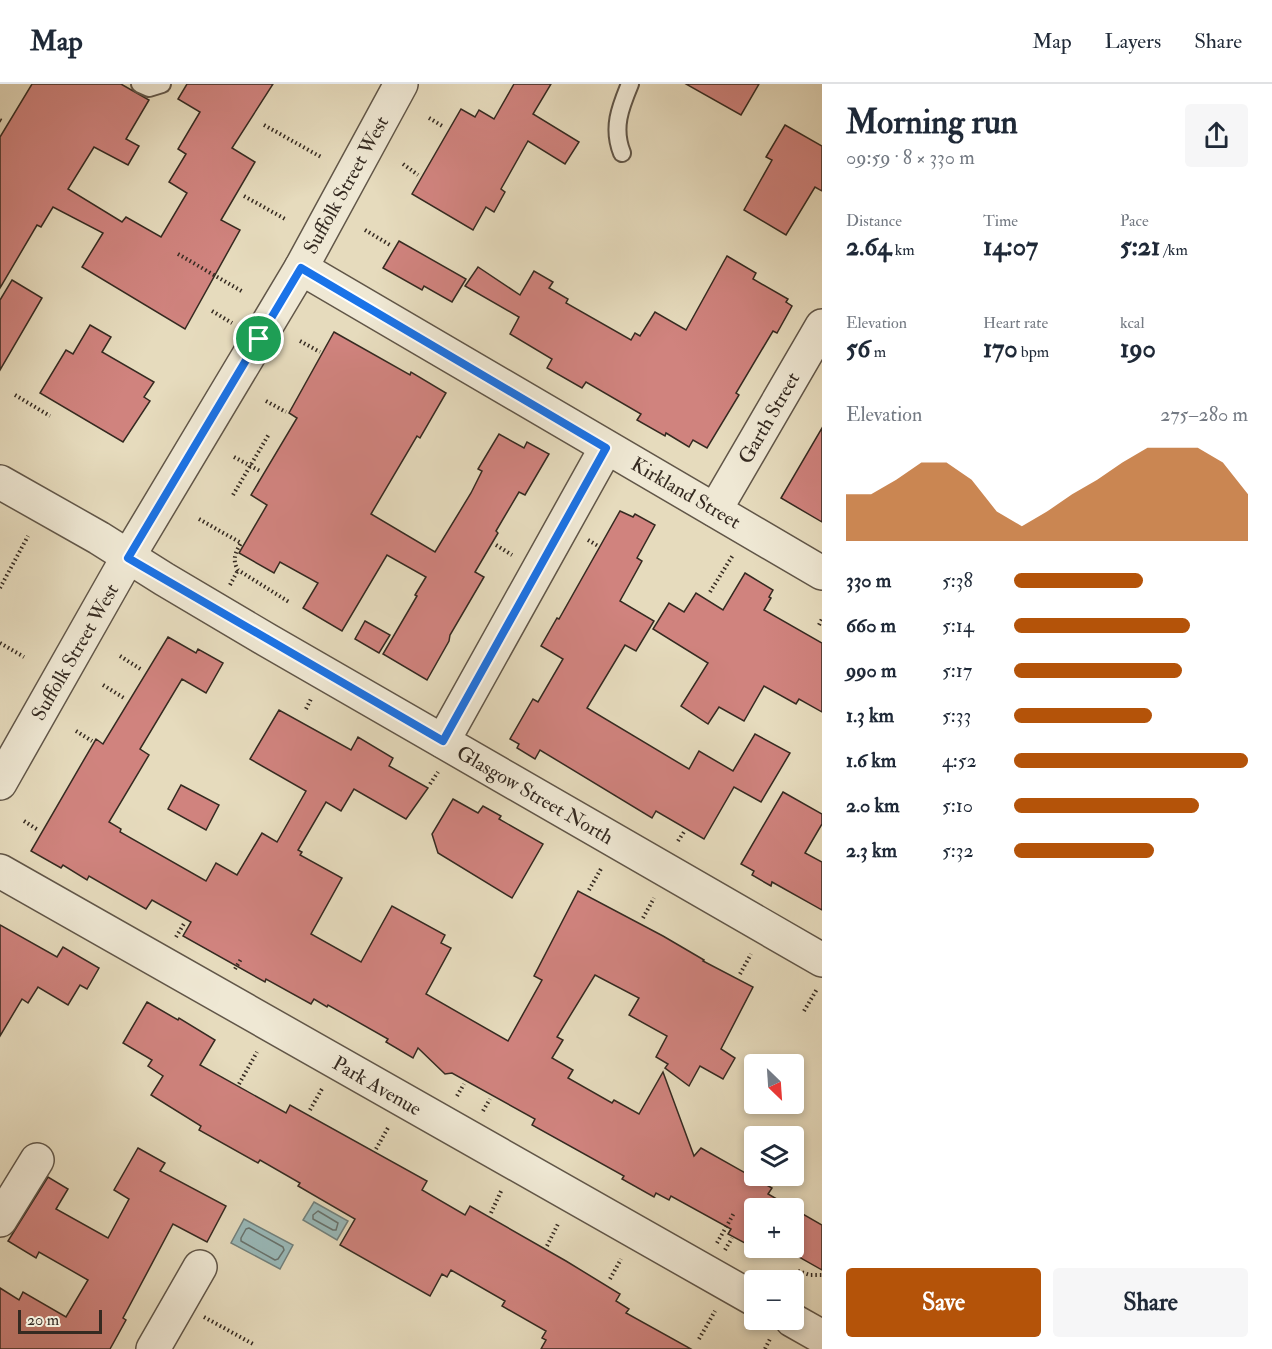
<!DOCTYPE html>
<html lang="en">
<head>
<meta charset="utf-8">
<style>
	:root { --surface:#fff; --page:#f6f6f7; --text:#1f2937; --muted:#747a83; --line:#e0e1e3; --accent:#b45309 }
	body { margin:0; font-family:"IM FELL Double Pica",serif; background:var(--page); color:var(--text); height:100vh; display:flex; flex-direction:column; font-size:22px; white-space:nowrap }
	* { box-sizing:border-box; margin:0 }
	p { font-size:20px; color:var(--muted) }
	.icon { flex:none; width:33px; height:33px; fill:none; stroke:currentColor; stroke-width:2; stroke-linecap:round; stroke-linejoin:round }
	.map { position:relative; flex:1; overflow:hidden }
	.panel { display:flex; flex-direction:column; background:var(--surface); width:450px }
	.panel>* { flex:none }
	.needle { width:39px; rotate:155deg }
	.controls { position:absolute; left:744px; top:970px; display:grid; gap:12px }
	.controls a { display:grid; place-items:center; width:60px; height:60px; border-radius:6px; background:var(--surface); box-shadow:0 3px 9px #0003; font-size:30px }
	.scale { position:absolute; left:18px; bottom:15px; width:84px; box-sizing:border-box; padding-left:6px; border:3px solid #352a21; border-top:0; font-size:16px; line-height:21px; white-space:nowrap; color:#352a21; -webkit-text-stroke:4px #efe8d4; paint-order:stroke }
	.pin { position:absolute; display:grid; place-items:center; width:51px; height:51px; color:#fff; margin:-26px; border:3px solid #fff; border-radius:50%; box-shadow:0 2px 6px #0007 }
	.round { display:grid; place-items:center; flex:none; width:63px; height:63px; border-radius:6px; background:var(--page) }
	.headline { display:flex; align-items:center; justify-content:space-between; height:102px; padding:0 24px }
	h1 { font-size:33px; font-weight:700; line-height:45px }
	.stats { display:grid; grid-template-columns:repeat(3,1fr); gap:9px; height:102px; padding:6px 24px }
	.stats div { display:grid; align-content:center }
	.stats b { font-size:26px; font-weight:700 }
	.stats small { font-size:16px; font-weight:400 }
	.stats p { font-size:16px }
	.chart { height:168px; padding:12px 24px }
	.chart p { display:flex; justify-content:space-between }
	.chart svg { width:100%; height:108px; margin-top:6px; fill:var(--accent); opacity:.7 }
	.button { display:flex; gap:12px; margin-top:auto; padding:12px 24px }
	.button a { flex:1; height:69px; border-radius:6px; background:var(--accent); color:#fff; font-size:24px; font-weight:700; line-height:69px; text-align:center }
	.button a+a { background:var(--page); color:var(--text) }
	ul { padding:0 24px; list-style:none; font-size:20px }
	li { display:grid; grid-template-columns:96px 72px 1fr; align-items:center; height:45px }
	li i { height:15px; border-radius:8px; background:var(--accent) }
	header { display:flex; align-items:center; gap:36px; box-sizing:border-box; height:84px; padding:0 30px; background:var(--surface); border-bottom:2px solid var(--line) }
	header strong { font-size:28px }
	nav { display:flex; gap:33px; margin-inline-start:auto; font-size:21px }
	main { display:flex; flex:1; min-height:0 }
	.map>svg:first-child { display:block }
	.water { fill:#99b9b9; stroke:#71807c; stroke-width:1.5 }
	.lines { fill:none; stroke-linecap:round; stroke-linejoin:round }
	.shore { stroke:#67726d; stroke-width:1.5 }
	.building { fill:#d0837e; stroke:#352a21; stroke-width:1.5 }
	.lane-casing { stroke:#615648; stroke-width:20 }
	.street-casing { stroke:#615648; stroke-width:36 }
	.path { stroke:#352a21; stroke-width:4; stroke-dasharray:1.5 3; stroke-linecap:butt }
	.lane { stroke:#efe8d4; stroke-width:16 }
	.street { stroke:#efe8d4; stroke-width:33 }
	.route-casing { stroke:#fff; stroke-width:12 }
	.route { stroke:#1a73e8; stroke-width:8 }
	.labels { text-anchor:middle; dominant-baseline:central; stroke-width:5; stroke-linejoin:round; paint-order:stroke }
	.street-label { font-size:20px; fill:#352a21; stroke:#efe8d4 }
</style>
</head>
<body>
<header>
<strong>Map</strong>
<nav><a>Map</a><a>Layers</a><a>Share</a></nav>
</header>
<main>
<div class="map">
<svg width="822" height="1265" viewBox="0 0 822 1265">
	<rect width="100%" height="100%" fill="#e6dbbd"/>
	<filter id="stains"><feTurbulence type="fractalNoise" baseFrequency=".00333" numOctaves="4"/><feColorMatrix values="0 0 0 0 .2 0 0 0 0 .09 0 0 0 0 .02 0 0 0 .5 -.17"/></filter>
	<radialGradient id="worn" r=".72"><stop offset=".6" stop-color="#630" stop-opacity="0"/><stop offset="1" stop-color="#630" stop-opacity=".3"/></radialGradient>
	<g class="water">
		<polygon points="314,1118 348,1137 337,1156 303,1136"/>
		<polygon points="244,1135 293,1161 280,1185 231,1159"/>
	</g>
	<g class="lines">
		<g class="shore">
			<polygon points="318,1127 338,1139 336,1146 333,1146 313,1135 313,1131"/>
			<polygon points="249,1144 283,1163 284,1166 278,1175 275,1176 241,1157 241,1154 246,1145"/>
		</g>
	</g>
	<g class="building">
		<polygon points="32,0 121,0 149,16 126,55 139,62 128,81 94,63 68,105 122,138 126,133 161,153 187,109 169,98 186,70 178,65 200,28 178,15 187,0 273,0 232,64 255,78 221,136 240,146 185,245 82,183 103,149 53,123 41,143 37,141 0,204 0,53"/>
		<polygon points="514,0 551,0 533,30 579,58 565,80 528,57 501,105 505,108 494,128 486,123 473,146 412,110 461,25 475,33 479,26 494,35"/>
		<polygon points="686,0 759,0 741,31"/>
		<polygon points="785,41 822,62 822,107 815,103 786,151 744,126 772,76 766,73"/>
		<polygon points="399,157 466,195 452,218 424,202 422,206 383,184"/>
		<polygon points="727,172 756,189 753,195 788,215 786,218 792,222 777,249 773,247 736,309 739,311 707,364 693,356 689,363 666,349 665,352 637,336 641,330 586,298 582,304 547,284 552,275 510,250 519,233 465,202 478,183 520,211 534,187 553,198 549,204 568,215 566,219 631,256 635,249 640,252 655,228 686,246"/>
		<polygon points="12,196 42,214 0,286 0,216"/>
		<polygon points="90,241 111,253 102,268 154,298 144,313 150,317 123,358 40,309 66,266 73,270"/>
		<polygon points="334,248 410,291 411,288 446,309 420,354 417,352 371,430 435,468 471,409 482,387 478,385 499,350 524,364 527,358 549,370 525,411 519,408 496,447 498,449 475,488 484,493 450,551 449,557 427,596 383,570 417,512 415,511 426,493 387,471 342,547 303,524 318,499 280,478 274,489 239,469 267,421 251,411 297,334 289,329"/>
		<polygon points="822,344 822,438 781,414"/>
		<polygon points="620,427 633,433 635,430 655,441 637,474 642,477 620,517 654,537 636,567 625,561 587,624 689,685 699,667 733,687 755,650 790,669 761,718 734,703 704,755 656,727 652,734 540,666 535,675 517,664 519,660 510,655 533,615 538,618 563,575 541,562 557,534 559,535"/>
		<polygon points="745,489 773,506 769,513 771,514 764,526 822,559 822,628 799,615 796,620 764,602 744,637 719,623 708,640 681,622 708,579 653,545 669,519 684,528 696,509 723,526"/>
		<polygon points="365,537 390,551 379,569 355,555"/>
		<polygon points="168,553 196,569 198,565 223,579 206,609 182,595 140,665 149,671 109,738 121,745 120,748 206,797 216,779 237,791 262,749 277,758 306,707 250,675 279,626 351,666 358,653 393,674 389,682 428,704 406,735 354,705 341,727 326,718 298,766 302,768 300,771 342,794 311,850 361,878 392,822 445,851 441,859 451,864 426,910 508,957 542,896 534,892 578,807 663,852 704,876 703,877 753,903 721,965 735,974 723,995 700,982 689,1002 665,984 668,980 656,973 667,952 629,931 639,914 595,891 557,953 563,956 552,974 573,986 568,994 612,1019 614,1016 639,1030 663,988 694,1072 701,1064 772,1104 768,1110 822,1141 822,1186 783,1164 794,1164 794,1125 754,1125 754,1164 776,1164 771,1173 728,1150 731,1145 671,1112 669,1116 656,1109 654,1113 622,1095 624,1092 532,1041 535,1035 452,989 445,990 418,964 413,974 386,958 388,955 328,921 327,923 314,915 311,920 266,895 265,898 183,852 191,838 152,816 146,825 89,792 87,796 63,781 61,784 31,767 96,655 103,660"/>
		<polygon points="181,701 219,721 206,746 168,725"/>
		<polygon points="783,708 822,730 822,740 805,769 822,778 822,826 772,798 771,802 752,791 754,787 741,780"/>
		<polygon points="453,715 478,729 483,722 501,732 499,735 543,760 512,814 438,769 432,750"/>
		<polygon points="0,841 57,873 63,863 99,884 87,905 80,901 68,921 38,903 28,919 22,915 0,952"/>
		<polygon points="147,918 178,936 179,934 215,956 200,981 286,1029 290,1021 427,1097 422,1106 465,1131 470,1122 566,1177 620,1210 616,1217 629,1225 626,1229 691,1265 541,1265 546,1256 542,1254 546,1247 502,1222 505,1217 451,1186 447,1193 442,1190 430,1212 340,1161 355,1135 298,1102 300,1099 260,1076 258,1079 199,1046 201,1042 151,1011 163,992 148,982 152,976 123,959"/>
		<polygon points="783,1045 802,1056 794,1069 794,1053 777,1053"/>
		<polygon points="138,1064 165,1079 160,1087 226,1122 207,1158 173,1140 123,1234 126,1236 110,1265 0,1265 0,1204 19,1216 23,1208 66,1233 88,1196 39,1168 36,1174 8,1157 48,1093 68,1105 56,1125 108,1154 129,1115 114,1106"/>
	</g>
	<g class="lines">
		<g class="lane-casing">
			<g id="lane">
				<polyline points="140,0 149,4 162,0"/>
				<path d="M 622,69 C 612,44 620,24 630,0"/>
			</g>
		</g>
		<g class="street-casing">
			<g id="street">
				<polyline points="301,184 822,489"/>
				<polyline points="0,398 99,454 164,495 267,556 822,876"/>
				<polyline points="715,426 822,242"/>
				<polyline points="443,657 606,364"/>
				<polyline points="0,699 128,473 301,184 401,0"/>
				<polyline points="0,787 754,1215"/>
				<polyline points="0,1136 37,1076"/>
				<polyline points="792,1236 822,1253"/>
				<polyline points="153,1265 200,1183"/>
			</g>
		</g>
		<g class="path">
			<polyline points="429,34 444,43"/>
			<polyline points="0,36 2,37"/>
			<polyline points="264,41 321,73"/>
			<polyline points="403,80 418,91"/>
			<polyline points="244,112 285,135"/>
			<polyline points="365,146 390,161"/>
			<polyline points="178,170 243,208"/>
			<polyline points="212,227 232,239"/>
			<polyline points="300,257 320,268"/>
			<polyline points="15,311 50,332"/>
			<polyline points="266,317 286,328"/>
			<polyline points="234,373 260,387"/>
			<polyline points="233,411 269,350"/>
			<path d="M 199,435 L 241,459 C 235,469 232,476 238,486 L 289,518"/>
			<polyline points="588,456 598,462"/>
			<polyline points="496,461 512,471"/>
			<polyline points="230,501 238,486"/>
			<polyline points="0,504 28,452"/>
			<polyline points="710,508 733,471"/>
			<polyline points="819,541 822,535"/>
			<polyline points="0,559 24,573"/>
			<polyline points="120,572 142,586"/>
			<polyline points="103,601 124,614"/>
			<polyline points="306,625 311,615"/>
			<polyline points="76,647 92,657"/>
			<polyline points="430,700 438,688"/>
			<polyline points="24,737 38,746"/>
			<polyline points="678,757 684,748"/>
			<polyline points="589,806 602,783"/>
			<polyline points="643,834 654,814"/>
			<polyline points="176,853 185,838"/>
			<polyline points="235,885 241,875"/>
			<polyline points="740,890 751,870"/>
			<polyline points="804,927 817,905"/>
			<polyline points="239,1000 257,968"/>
			<polyline points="457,1012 464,1000"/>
			<polyline points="310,1026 323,1003"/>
			<polyline points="483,1027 490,1015"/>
			<polyline points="376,1065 389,1042"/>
			<polyline points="491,1129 502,1105"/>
			<polyline points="717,1159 734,1129"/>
			<polyline points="547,1162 559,1138"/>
			<polyline points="725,1166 732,1154"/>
			<polyline points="798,1187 810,1191 822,1191"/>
			<polyline points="610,1195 621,1175"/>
			<polyline points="204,1233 253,1260"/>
			<polyline points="699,1255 715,1227"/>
			<polyline points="765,1265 770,1255"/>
		</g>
		<use href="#lane" class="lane"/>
		<use href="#street" class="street"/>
	</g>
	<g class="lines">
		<g class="route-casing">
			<polygon id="route" points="301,184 606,364 443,657 128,474"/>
		</g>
		<use href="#route" class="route"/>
	</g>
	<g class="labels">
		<g class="street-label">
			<text transform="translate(346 101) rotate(-61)">Suffolk Street West</text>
			<text transform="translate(769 334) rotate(-60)">Garth Street</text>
			<text transform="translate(686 409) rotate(30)">Kirkland Street</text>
			<text transform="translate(75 568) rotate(-60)">Suffolk Street West</text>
			<text transform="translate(535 711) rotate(30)">Glasgow Street North</text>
			<text transform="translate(377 1002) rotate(30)">Park Avenue</text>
		</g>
	</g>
	<rect width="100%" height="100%" filter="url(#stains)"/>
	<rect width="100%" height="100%" fill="url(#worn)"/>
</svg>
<div class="controls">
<a><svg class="needle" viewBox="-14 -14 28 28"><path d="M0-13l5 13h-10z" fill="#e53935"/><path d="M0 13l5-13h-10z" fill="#747a83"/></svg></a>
<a><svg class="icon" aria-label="layers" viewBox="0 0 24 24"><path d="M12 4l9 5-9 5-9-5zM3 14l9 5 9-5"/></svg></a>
<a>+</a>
<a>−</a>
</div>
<div class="scale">20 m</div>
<div class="pin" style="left:259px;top:255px;background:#1e9e55"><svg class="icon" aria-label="arrive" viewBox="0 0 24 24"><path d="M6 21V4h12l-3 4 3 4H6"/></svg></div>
</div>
<section class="panel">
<div class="headline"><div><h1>Morning run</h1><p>09:59 · 8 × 330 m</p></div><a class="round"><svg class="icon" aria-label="share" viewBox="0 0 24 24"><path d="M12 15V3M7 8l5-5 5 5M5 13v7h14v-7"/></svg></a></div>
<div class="stats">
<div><p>Distance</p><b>2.64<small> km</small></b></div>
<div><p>Time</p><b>14:07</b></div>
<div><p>Pace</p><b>5:21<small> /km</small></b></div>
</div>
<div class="stats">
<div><p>Elevation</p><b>56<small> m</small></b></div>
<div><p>Heart rate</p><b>170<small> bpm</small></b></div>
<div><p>kcal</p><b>190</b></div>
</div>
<div class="chart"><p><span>Elevation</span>275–280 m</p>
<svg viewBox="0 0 160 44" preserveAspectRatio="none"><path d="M0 44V25L10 25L20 19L30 12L40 12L50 19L60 32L70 38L80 32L90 25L100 19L110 12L120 6L130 6L140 6L150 12L160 25V44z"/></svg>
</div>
<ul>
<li><b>330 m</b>5:38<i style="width:55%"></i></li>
<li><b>660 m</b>5:14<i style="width:75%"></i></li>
<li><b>990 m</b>5:17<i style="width:72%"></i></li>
<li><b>1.3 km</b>5:33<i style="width:59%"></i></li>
<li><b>1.6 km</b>4:52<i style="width:100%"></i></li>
<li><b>2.0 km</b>5:10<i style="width:79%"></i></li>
<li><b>2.3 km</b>5:32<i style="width:60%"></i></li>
</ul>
<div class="button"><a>Save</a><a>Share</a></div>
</section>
</main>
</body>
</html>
